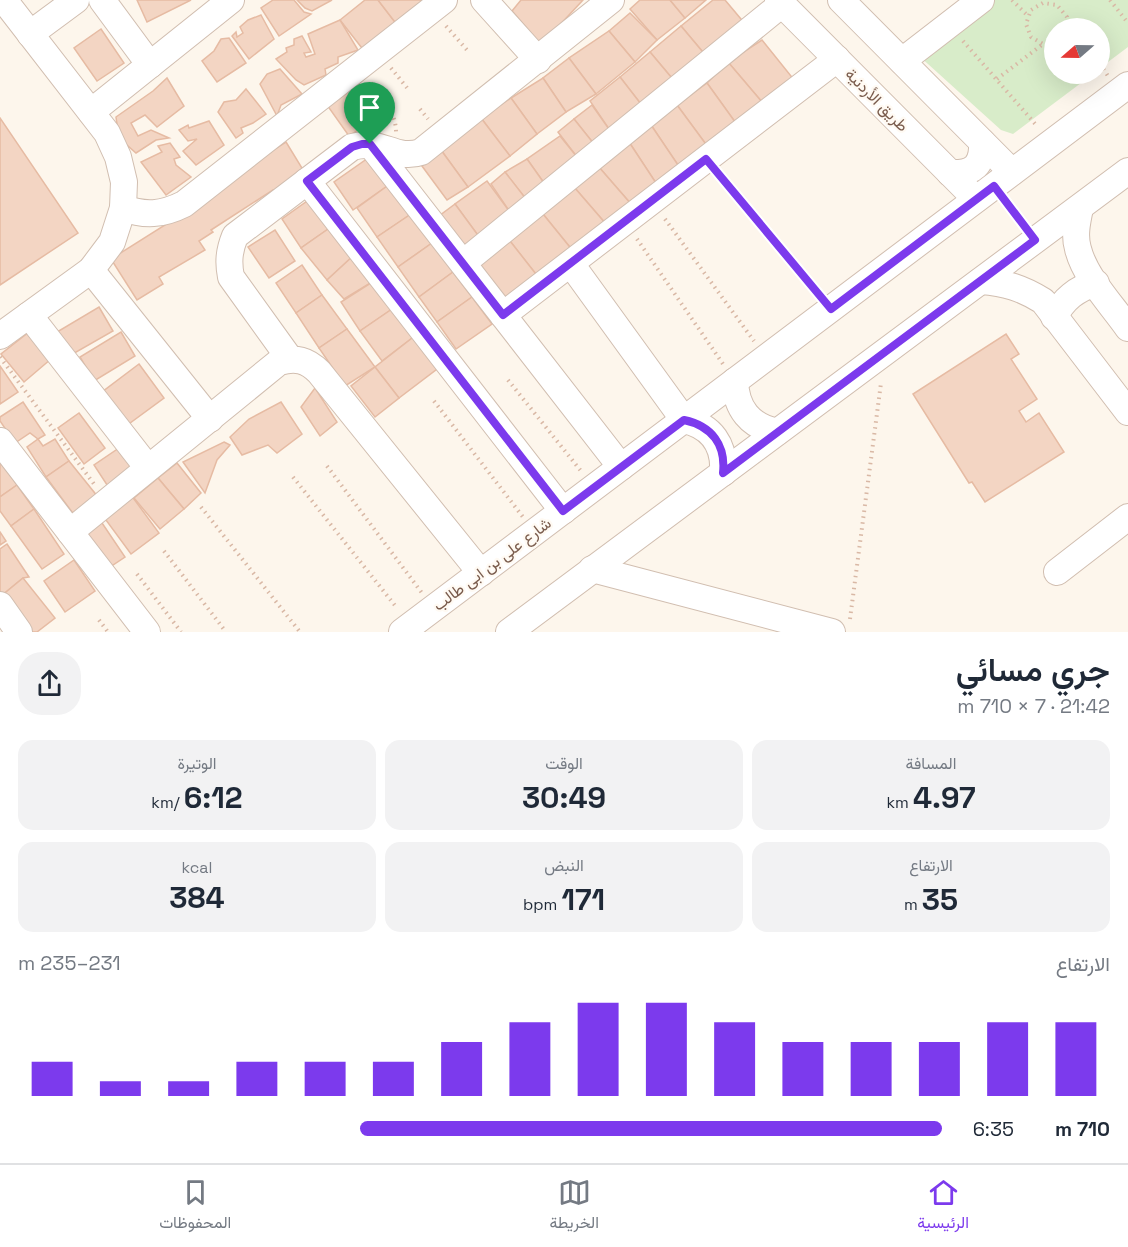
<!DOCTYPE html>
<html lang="ar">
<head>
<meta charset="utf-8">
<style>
	:root { --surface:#fff; --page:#f2f2f3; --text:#1f2937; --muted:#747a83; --line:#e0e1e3; --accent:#7c3aed }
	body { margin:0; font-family:"Space Grotesk",Vazirmatn,sans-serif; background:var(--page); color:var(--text); direction:rtl; height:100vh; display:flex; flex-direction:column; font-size:22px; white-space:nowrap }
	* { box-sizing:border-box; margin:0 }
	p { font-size:20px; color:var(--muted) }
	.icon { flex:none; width:33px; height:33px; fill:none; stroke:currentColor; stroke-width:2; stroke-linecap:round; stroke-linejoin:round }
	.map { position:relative; height:632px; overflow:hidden; direction:ltr }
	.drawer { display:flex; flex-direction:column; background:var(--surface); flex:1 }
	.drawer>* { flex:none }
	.needle { width:39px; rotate:250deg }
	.controls { position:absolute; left:1044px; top:18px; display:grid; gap:12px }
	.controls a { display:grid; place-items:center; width:66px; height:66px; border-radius:50%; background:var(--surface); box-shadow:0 6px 24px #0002; font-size:30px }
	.pin { position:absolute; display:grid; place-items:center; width:51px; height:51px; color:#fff; margin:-62px -26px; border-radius:50% 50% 50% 0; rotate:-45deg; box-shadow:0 0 6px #0007 }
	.pin .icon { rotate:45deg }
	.round { display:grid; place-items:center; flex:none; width:63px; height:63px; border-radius:24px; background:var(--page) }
	.headline { display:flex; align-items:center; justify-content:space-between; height:102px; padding:0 18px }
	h1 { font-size:33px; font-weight:600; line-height:45px }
	.metrics { display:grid; grid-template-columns:repeat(3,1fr); gap:9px; height:102px; padding:6px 18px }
	.metrics div { display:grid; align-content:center; border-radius:15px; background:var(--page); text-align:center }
	.metrics b { font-size:30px; font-weight:600 }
	.metrics small { font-size:16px; font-weight:400 }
	.metrics p { font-size:16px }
	.chart { height:168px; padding:12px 18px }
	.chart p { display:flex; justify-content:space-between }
	.chart svg { width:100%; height:108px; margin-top:6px; stroke:var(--accent); stroke-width:6 }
	ul { padding:0 18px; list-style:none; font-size:20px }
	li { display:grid; grid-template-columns:96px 72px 1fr; align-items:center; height:45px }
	li i { height:15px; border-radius:8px; background:var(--accent) }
	.menu { display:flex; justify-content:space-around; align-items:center; height:84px; border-top:2px solid var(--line); background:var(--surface); font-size:16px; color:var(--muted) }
	.menu a { display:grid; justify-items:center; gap:3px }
	.menu .active { color:var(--accent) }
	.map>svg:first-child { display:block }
	.green { fill:#d8ecc9 }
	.building { fill:#f3d5c3; stroke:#e6bba3; stroke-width:1.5 }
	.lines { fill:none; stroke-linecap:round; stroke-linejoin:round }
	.minor-casing { stroke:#d1beb0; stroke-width:28 }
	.path { stroke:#d9b8a5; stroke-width:4; stroke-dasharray:1.5 4.5; stroke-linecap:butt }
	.minor { stroke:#fff; stroke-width:26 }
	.route-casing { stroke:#fff; stroke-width:12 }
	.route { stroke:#7c3aed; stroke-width:8 }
	.labels { text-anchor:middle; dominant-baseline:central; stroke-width:4.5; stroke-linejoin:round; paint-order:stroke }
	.street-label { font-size:16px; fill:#7a5c4d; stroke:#fffaf3 }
</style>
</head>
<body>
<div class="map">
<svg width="1128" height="632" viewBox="0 0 1128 632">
	<rect width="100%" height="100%" fill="#fdf6ec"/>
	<polygon class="green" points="989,0 1128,0 1128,47 1100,68 1100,28 1054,28 1054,74 1093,74 1013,134 1001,130 918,55"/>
	<g class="building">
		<polygon points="137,0 191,0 147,22"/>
		<polygon points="273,0 294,0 304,12 311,14 279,36 261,8"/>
		<polygon points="297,0 332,0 312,11 305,8"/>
		<polygon points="365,0 378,0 398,26 365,52 340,20"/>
		<polygon points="378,0 420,0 424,4 398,26"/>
		<polygon points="521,0 583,0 541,45 512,11"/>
		<polygon points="640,0 670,0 685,18 657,40 630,9"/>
		<polygon points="670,0 706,0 685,18"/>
		<polygon points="713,0 725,0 746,25 707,57 681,26"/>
		<polygon points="630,13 657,40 635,62 609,31"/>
		<polygon points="261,15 274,39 249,59 232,36 236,32 237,37 243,33 240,27 248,20"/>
		<polygon points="340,20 358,50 338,57 338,63 325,69 326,75 304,85 296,80 276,59 287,52 286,48 294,45 294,39 302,36 311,52 304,53 306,57 315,54 308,34"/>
		<polygon points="681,26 707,57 676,83 650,52"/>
		<polygon points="101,29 124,63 97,81 74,48"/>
		<polygon points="609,31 635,62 596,94 569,58"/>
		<polygon points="229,38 246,63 217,82 202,61 214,51 221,39"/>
		<polygon points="762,40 795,81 762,102 728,62"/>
		<polygon points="650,52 676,83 644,108 620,77"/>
		<polygon points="569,58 596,94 566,112 543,78"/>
		<polygon points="728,62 762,102 738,126 707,83"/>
		<polygon points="280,69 302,94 281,105 277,116 260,84 267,74"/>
		<polygon points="620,77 644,108 611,132 590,101"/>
		<polygon points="167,78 184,106 157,127 145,115 131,123 138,136 151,130 169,138 156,140 136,153 119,138 116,117 153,91"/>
		<polygon points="543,78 566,112 537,134 511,98"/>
		<polygon points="358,83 381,114 349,136 327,105"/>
		<polygon points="707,83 738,126 708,147 677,105"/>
		<polygon points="246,89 266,114 253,123 241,128 243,133 236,138 218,112 224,102 236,100"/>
		<polygon points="511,98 537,134 510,156 481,118"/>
		<polygon points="592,105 611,132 594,144 574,119"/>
		<polygon points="677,105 708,147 678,165 651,125"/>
		<polygon points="0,118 78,233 0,285"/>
		<polygon points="481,118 510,156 468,187 441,150"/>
		<polygon points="574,119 594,144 577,157 558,132"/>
		<polygon points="209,121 224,145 196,165 183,151 197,139 188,141 179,130 188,125 189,128"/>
		<polygon points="651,125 678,165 656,183 629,142"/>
		<polygon points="560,136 577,157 544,183 527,159"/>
		<polygon points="286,142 305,173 275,192 273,190 211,230 213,232 199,241 205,250 159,277 163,284 137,300 111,259 192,208 189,203"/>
		<polygon points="629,142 656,183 631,204 598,166"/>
		<polygon points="170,143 180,157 174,159 176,165 191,177 166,195 141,162 162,152 158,146"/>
		<polygon points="441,150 468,187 447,200 422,166"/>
		<polygon points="371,156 390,184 353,210 334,182"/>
		<polygon points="527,159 544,183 526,199 505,172"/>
		<polygon points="598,166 631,204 606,224 574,187"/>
		<polygon points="505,172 526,199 512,215 491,184"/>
		<polygon points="487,181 512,215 480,238 455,204"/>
		<polygon points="390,184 411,214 377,237 357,208"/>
		<polygon points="574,187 606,224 573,251 543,214"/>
		<polygon points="310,199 331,227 301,248 282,219"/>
		<polygon points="455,204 480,238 460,252 435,219"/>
		<polygon points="411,214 432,243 398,267 377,237"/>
		<polygon points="543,214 573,251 539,278 510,241"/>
		<polygon points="331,227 353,256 327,280 301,248"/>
		<polygon points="275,230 295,261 269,278 248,247"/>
		<polygon points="510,241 539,278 505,305 476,268"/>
		<polygon points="432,243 453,272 419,297 398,267"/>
		<polygon points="353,256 377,279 344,299 327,280"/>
		<polygon points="302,265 322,295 296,313 276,283"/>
		<polygon points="453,272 472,297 437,322 419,297"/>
		<polygon points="377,279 395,307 360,331 341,302"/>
		<polygon points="322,295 347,329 319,348 296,313"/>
		<polygon points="472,297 492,324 456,349 437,322"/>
		<polygon points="99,307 113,331 71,355 57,332"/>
		<polygon points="395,307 416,335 382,361 360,331"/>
		<polygon points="347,329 375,367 345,386 319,348"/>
		<polygon points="29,332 51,359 24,382 1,354"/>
		<polygon points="121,332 135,356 94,381 80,357"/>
		<polygon points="1006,334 1019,354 1011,359 1037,399 1019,411 1026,422 1039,413 1064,452 985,502 972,482 969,483 913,394"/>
		<polygon points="416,335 441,366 399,398 375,367"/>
		<polygon points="139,364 164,398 126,426 102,392"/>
		<polygon points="0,366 18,392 0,404"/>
		<polygon points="375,367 399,398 375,417 351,386"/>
		<polygon points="315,388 337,422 320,436 301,407"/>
		<polygon points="23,402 45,435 38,439 30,433 15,443 0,421 0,417"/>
		<polygon points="281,402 302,434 277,453 268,445 242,455 230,437 249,419"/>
		<polygon points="79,413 105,448 84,464 58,428"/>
		<polygon points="38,439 43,446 55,439 69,461 46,477 27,447"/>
		<polygon points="224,442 230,445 217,460 205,493 183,462"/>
		<polygon points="119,448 137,474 111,491 94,465"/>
		<polygon points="0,459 17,485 0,497"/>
		<polygon points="69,461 98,497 75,516 46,477"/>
		<polygon points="177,463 201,493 184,509 158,478"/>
		<polygon points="158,478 184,509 160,529 134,498"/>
		<polygon points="17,485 34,509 11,526 0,511 0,497"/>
		<polygon points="131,495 159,533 131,554 103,516"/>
		<polygon points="34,509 64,554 42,569 11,526"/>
		<polygon points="100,520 125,557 104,571 79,535"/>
		<polygon points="0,532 6,541 0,545"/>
		<polygon points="7,544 29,577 23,578 0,597 0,549"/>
		<polygon points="74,560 95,591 65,612 44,581"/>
		<polygon points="23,578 55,618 37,632 28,632 0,597"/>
	</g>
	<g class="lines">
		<g class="minor-casing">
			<g id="minor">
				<polyline points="102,0 150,65"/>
				<polyline points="484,0 538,60"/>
				<polyline points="778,0 976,199"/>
				<polyline points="841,0 1012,172"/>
				<polyline points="30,34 76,0"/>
				<polyline points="902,61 981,0"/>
				<polyline points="91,112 231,0"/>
				<polyline points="370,144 621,467"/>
				<path d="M 950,173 C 974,174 983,165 982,142"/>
				<polyline points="307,181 563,511"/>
				<path d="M 123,208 C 145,216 162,215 184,204 L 444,0"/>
				<path d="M 1080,208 C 1077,222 1074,236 1078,249 C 1085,277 1112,305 1128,328"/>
				<polyline points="463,263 782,4"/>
				<path d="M 571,264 L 684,420 C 712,426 725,445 723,473"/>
				<polyline points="91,270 210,419"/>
				<path d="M 981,281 C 1006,283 1022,288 1043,301 L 1128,412"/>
				<polyline points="29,315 148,468"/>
				<polyline points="503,315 837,59"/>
				<path d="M 1054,317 C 1064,299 1076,289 1096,283"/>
				<polyline points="0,336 91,270 112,242 123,208 124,182 118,157 107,133 4,0"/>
				<path d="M 290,359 L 231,277 C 228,262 229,251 235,236 L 352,147 C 381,138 395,161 421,152 L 611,0"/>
				<path d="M 735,381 C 736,409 750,426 777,432"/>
				<polyline points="0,441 147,632"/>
				<path d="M 70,532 L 279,362 C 296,357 307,360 319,372 L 481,573"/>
				<polyline points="592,569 832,632"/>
				<polyline points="1057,572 1128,517"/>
				<polyline points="0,605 19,632"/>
				<polyline points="402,632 1128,85"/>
				<polyline points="509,632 1128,171"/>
			</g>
		</g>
		<g class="path">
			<polyline points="1012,0 1028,16"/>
			<polyline points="1110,0 1128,23"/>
			<polyline points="446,26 467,50"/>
			<polyline points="963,41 1037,126"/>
			<polyline points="1054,43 1043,44 1031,37 1026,24 1031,10 1043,3 1057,5 1067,17 1067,28"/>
			<polyline points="1100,64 1108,76"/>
			<polyline points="391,68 408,89"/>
			<polyline points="997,79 1043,44"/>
			<path d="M 371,83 C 382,98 396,112 396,132"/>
			<polyline points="420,109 428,119"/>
			<polyline points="720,176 817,292"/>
			<polyline points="1008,203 1023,224"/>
			<polyline points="665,219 754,341"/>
			<polyline points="637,239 723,364"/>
			<polyline points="0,357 94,484"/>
			<polyline points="508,380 581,471"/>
			<polyline points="434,401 523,517"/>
			<polyline points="327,466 422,593"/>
			<polyline points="293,477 397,608"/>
			<polyline points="201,507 300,632"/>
			<polyline points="164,551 226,632"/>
			<polyline points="137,574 181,632"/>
			<polyline points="850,619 881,383"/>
			<polyline points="99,620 108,632"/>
		</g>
		<use href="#minor" class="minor"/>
	</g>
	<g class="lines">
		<g class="route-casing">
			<path id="route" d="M 362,144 L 370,144 L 503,315 L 706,159 L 831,309 L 994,186 L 1035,240 L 723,473 C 726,445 712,426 684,420 L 563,511 L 307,181 L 352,147 Z"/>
		</g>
		<use href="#route" class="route"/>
	</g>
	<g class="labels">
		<g class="street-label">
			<text transform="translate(877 100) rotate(45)">طريق الأردنية</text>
			<text transform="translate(492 564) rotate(-37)">شارع على بن ابى طالب</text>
		</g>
	</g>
</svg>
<div class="controls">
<a><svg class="needle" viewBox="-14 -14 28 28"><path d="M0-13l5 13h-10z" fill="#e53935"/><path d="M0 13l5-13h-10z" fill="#747a83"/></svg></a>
</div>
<div class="pin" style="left:370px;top:144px;background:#1e9e55"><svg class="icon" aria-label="arrive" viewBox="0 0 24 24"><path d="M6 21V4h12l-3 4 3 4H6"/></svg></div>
</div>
<section class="drawer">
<div class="headline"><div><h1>جري مسائي</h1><p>21:42 · 7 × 710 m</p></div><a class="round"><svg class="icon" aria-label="share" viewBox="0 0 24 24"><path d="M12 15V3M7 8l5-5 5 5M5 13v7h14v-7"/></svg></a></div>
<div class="metrics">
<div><p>المسافة</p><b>4.97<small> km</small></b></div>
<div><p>الوقت</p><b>30:49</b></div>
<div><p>الوتيرة</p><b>6:12<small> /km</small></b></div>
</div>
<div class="metrics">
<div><p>الارتفاع</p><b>35<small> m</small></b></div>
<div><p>النبض</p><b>171<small> bpm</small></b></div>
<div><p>kcal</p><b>384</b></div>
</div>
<div class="chart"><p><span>الارتفاع</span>231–235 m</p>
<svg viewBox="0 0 160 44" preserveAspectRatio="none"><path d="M5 44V30M15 44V38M25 44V38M35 44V30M45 44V30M55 44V30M65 44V22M75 44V14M85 44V6M95 44V6M105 44V14M115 44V22M125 44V22M135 44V22M145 44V14M155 44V14"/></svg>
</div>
<ul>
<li><b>710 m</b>6:35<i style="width:63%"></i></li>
</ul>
</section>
<nav class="menu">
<a class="active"><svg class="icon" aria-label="home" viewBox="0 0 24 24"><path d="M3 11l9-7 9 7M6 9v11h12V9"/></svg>الرئيسية</a>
<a><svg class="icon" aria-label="map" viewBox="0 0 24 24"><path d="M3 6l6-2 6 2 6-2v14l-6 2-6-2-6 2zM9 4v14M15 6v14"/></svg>الخريطة</a>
<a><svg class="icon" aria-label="saved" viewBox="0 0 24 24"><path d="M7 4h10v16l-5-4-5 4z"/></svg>المحفوظات</a>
</nav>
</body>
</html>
